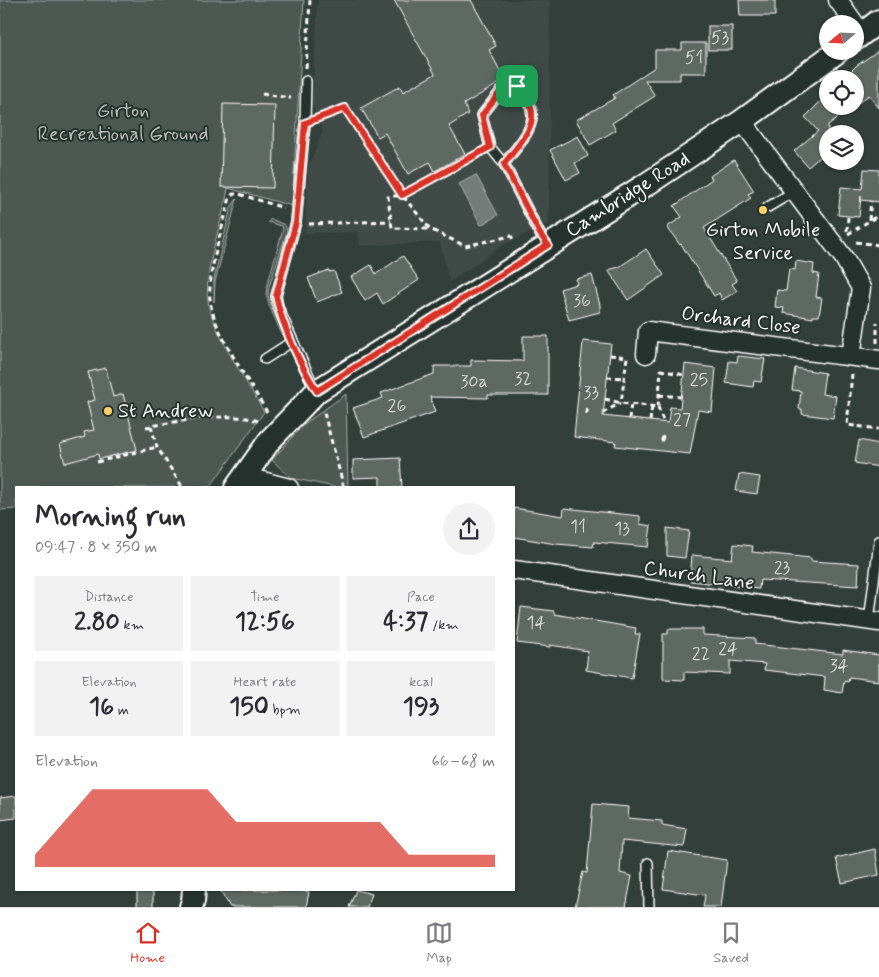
<!DOCTYPE html>
<html lang="en">
<head>
<meta charset="utf-8">
<style>
	:root { --surface:#fff; --page:#f2f2f3; --text:#2b2b33; --muted:#7c7c81; --line:#e1e1e2; --accent:#d93025 }
	body { margin:0; font-family:Mynerve,sans-serif; background:var(--page); color:var(--text); height:100vh; display:flex; flex-direction:column; font-size:19px; white-space:nowrap }
	* { box-sizing:border-box; margin:0 }
	p { font-size:16px; color:var(--muted) }
	.icon { flex:none; width:28px; height:28px; fill:none; stroke:currentColor; stroke-width:2; stroke-linecap:round; stroke-linejoin:round }
	.map { position:relative; flex:1; overflow:hidden }
	.panel { position:absolute; left:15px; top:486px; width:500px; height:405px; display:flex; flex-direction:column; background:var(--surface); border-radius:0px; box-shadow:0 1px 4px #0004 }
	.panel>* { flex:none }
	.needle { width:32px; rotate:251deg }
	.fabs { position:absolute; left:819px; top:15px; display:grid; gap:10px }
	.fabs a { display:grid; place-items:center; width:45px; height:45px; border-radius:50%; background:var(--surface); box-shadow:0 1px 4px #0004; font-size:25px }
	.pin { position:absolute; display:grid; place-items:center; width:42px; height:42px; color:#fff; margin:-21px; border-radius:10px; box-shadow:0 2px 8px #0006 }
	.round { display:grid; place-items:center; flex:none; width:52px; height:52px; border-radius:26px; background:var(--page) }
	.overview { display:flex; align-items:center; justify-content:space-between; height:85px; padding:0 20px }
	h1 { font-size:28px; font-weight:700; line-height:38px }
	.metrics { display:grid; grid-template-columns:repeat(3,1fr); gap:8px; height:85px; padding:5px 20px }
	.metrics div { display:grid; align-content:center; border-radius:0px; background:var(--page); text-align:center }
	.metrics b { font-size:25px; font-weight:700 }
	.metrics small { font-size:14px; font-weight:400 }
	.metrics p { font-size:14px }
	.chart { height:140px; padding:10px 20px }
	.chart p { display:flex; justify-content:space-between }
	.chart svg { width:100%; height:90px; margin-top:5px; fill:var(--accent); opacity:.7 }
	.dock { display:flex; justify-content:space-around; align-items:center; height:70px; border-top:1px solid var(--line); background:var(--surface); font-size:14px; color:var(--muted) }
	.dock a { display:grid; justify-items:center; gap:2px }
	.dock .active { color:var(--accent) }
	.map>svg:first-child { display:block }
	.built { fill:#404c47 }
	.green { fill:#4d5853; stroke:#a6aca9 }
	.water { fill:#737b78; stroke:#abb0ae }
	.building { fill:#5f6964; stroke:#fff }
	.lines { fill:none; stroke-linecap:round; stroke-linejoin:round }
	.service-casing { stroke:#fff; stroke-width:12 }
	.minor-casing { stroke:#fff; stroke-width:21 }
	.tertiary-casing { stroke:#fff; stroke-width:26 }
	.path { stroke:#fff; stroke-width:3; stroke-dasharray:5 4; stroke-linecap:butt }
	.service { stroke:#26332d; stroke-width:9 }
	.minor { stroke:#26332d; stroke-width:18 }
	.tertiary { stroke:#26332d; stroke-width:22 }
	.route-casing { stroke:#fff; stroke-width:10 }
	.route { stroke:#d93025; stroke-width:6 }
	.poi-dot { fill:#ffd166; stroke:#26332d; stroke-width:2 }
	.labels { text-anchor:middle; dominant-baseline:central; stroke-width:4; stroke-linejoin:round; paint-order:stroke }
	.number-label { font-size:18px; fill:#d7dad8 }
	.park-label { font-size:20px; fill:#b8bcba; stroke:#26332d }
	.street-label { font-size:20px; fill:#fff; stroke:#26332d }
	.poi-label { font-size:20px; fill:#fff; stroke:#26332d }
</style>
</head>
<body>
<div class="map">
<svg width="879" height="907" viewBox="0 0 879 907">
	<rect width="100%" height="100%" fill="#333f3a"/>
	<filter id="ink" filterUnits="userSpaceOnUse"><feTurbulence type="fractalNoise" baseFrequency=".02" numOctaves="2"/><feDisplacementMap in="SourceGraphic" scale="10" xChannelSelector="R" yChannelSelector="G"/><feConvolveMatrix kernelMatrix="1 2 1 2 8 2 1 2 1" color-interpolation-filters="sRGB"/></filter>
	<g filter="url(#ink)">
		<polygon class="built" points="318,0 550,0 549,223 503,245 449,282 440,242 360,246 358,232 305,233 308,168 323,131 312,104"/>
		<g class="green">
			<path d="M 0,0 L 304,0 L 292,206 L 228,188 C 223,221 204,267 208,300 C 210,328 249,385 264,412 L 210,487 L 16,488 L 16,509 L 0,510 Z"/>
			<polygon points="237,199 215,282 214,302 214,279 231,207"/>
			<polygon points="271,219 285,225 287,231 269,287 268,295 271,305 284,334 282,335 269,305 266,295 267,286 283,229 282,226 268,222"/>
			<polygon points="346,394 348,487 335,487 291,478 272,460 304,424"/>
		</g>
		<polygon class="water" points="476,175 498,215 481,225 459,184"/>
		<g class="building">
			<polygon points="394,0 471,0 496,46 489,50 505,80 464,104 468,114 449,126 465,154 435,171 430,162 408,174 385,133 378,137 361,108 400,86 403,92 435,74"/>
			<polygon points="739,0 775,0 775,16 740,16"/>
			<rect x="708" y="26" width="24" height="24"/>
			<polygon points="682,43 706,43 706,73 680,73 680,80 645,80 655,96 612,123 616,130 590,145 576,120 615,98 613,95 655,67 655,50 682,50"/>
			<polygon points="879,50 879,108 869,95 855,105 855,79 843,79 856,66"/>
			<polygon points="828,94 828,106 853,106 828,125 828,150 808,167 794,151 818,131 805,117"/>
			<polygon points="223,104 275,105 273,188 221,187"/>
			<polygon points="578,136 588,156 575,163 580,173 566,180 550,150"/>
			<polygon points="734,160 754,191 748,194 751,198 704,228 737,281 732,284 737,291 722,300 719,293 714,296 681,244 680,245 667,227 682,217 674,206 712,179 710,176"/>
			<polygon points="864,169 879,170 879,202 861,200 861,196 859,217 838,215 841,187 862,189"/>
			<polygon points="646,249 664,275 628,300 608,270 619,267"/>
			<polygon points="403,256 419,280 383,304 377,293 365,301 351,277 371,265 376,274"/>
			<polygon points="796,261 814,264 813,273 819,274 816,297 822,298 819,316 813,316 813,318 783,313 784,308 775,307 777,290 786,291 789,269 795,270"/>
			<polygon points="329,270 329,272 334,271 342,292 317,302 308,278"/>
			<polygon points="592,275 600,305 600,312 569,320 560,289 577,284 576,279"/>
			<polygon points="523,336 548,336 548,395 488,395 488,398 430,397 435,412 364,437 353,408 383,398 381,393 434,374 434,366 471,366 471,360 523,361"/>
			<polygon points="583,341 611,344 603,416 668,423 670,407 680,408 685,364 716,368 712,412 698,410 690,454 615,446 616,442 574,437"/>
			<polygon points="738,356 765,359 761,382 754,381 753,387 726,383 729,361 737,362"/>
			<polygon points="106,368 113,397 123,394 137,450 99,459 98,454 65,463 60,444 85,437 84,432 94,430 87,402 95,400 88,372"/>
			<polygon points="795,368 825,373 822,394 836,396 833,418 802,414 802,409 799,409 801,391 792,390"/>
			<polygon points="859,440 879,444 879,467 855,463"/>
			<polygon points="400,458 402,488 380,488 380,477 353,478 353,460"/>
			<polygon points="739,474 760,477 757,494 736,491"/>
			<polygon points="514,508 563,516 564,508 640,516 640,524 651,526 648,547 594,542 593,547 556,544 514,537"/>
			<polygon points="667,528 689,531 685,558 667,556"/>
			<polygon points="734,544 753,546 752,552 811,558 811,561 859,564 858,586 760,580 759,589 690,581 692,555 732,559"/>
			<polygon points="521,607 554,611 554,614 636,628 635,634 640,634 632,678 586,670 588,651 550,645 550,647 517,643"/>
			<polygon points="668,629 703,629 703,635 755,638 755,644 843,654 843,650 879,655 879,681 849,677 848,682 844,681 842,693 824,690 825,677 764,670 765,664 730,661 730,674 684,672 684,680 663,679 663,634 668,634"/>
			<polygon points="16,796 16,818 0,820 0,798"/>
			<polygon points="593,804 629,807 628,818 662,821 662,825 687,829 684,847 622,841 620,873 632,876 626,907 575,907 583,872 587,873"/>
			<polygon points="875,849 879,875 842,883 836,858"/>
			<polygon points="668,851 727,860 721,907 703,907 705,895 663,889"/>
			<rect x="137" y="890" width="16" height="17"/>
			<polygon points="220,890 300,890 309,892 306,907 230,907"/>
			<polygon points="356,890 372,894 367,907 349,907"/>
		</g>
		<g class="lines">
			<g class="service-casing">
				<g id="service">
					<path d="M 504,164 C 525,136 548,117 517,86 L 500,92 L 482,115 L 490,147 L 504,164 L 540,234 L 548,245"/>
					<polyline points="768,207 795,191"/>
					<polyline points="293,341 278,307 276,296 296,222 305,123 306,81"/>
					<polyline points="265,359 293,341 316,391"/>
					<polyline points="869,621 879,541"/>
					<polyline points="648,863 649,907"/>
				</g>
			</g>
			<g class="minor-casing">
				<g id="minor">
					<polyline points="838,0 855,24"/>
					<polyline points="742,121 844,258 861,288 851,356"/>
					<polyline points="646,354 648,331 879,360"/>
					<polyline points="243,476 289,488"/>
					<polyline points="514,570 879,622"/>
				</g>
			</g>
			<g class="tertiary-casing">
				<g id="tertiary">
					<polyline points="855,39 879,21"/>
					<polyline points="236,488 270,440 317,391 647,184 742,121 838,51"/>
					<polyline points="191,907 193,901 194,890"/>
				</g>
			</g>
			<g class="path">
				<polyline points="306,68 310,0"/>
				<polyline points="262,94 291,98"/>
				<polyline points="319,116 345,108 402,195 388,197 392,228 430,229"/>
				<polyline points="479,153 402,195 430,229 465,246 511,236 515,242"/>
				<polyline points="869,220 871,201"/>
				<polyline points="309,224 391,221"/>
				<polyline points="847,231 848,217"/>
				<polyline points="848,234 879,215"/>
				<polyline points="856,242 879,245"/>
				<polyline points="877,343 877,322"/>
				<polyline points="610,355 627,357 621,403"/>
				<polyline points="852,374 847,425 879,429"/>
				<polyline points="607,377 624,378"/>
				<polyline points="659,395 681,397"/>
				<polyline points="605,399 621,403 658,407 661,370 684,375"/>
				<polyline points="658,407 664,423"/>
				<path d="M 267,412 C 251,384 212,330 210,299 C 208,270 223,227 230,197 L 233,194 L 239,194 L 284,208"/>
				<polyline points="324,413 344,488"/>
				<polyline points="603,413 620,403"/>
				<polyline points="587,414 587,410 591,411"/>
				<polyline points="629,419 631,404"/>
				<polyline points="650,421 652,406"/>
				<polyline points="151,426 157,447 183,488"/>
				<path d="M 146,427 C 174,422 235,410 260,422"/>
				<polyline points="663,436 662,440 666,440"/>
				<polyline points="97,462 157,447"/>
			</g>
			<use href="#service" class="service"/>
			<use href="#minor" class="minor"/>
			<use href="#tertiary" class="tertiary"/>
		</g>
	</g>
	<g class="lines" filter="url(#ink)">
		<g class="route-casing">
			<path id="route" d="M 517,86 C 548,117 525,136 504,164 L 540,234 L 548,245 L 317,391 C 300,365 282,325 276,296 L 296,222 L 305,123 L 345,108 L 402,195 L 490,147 L 482,115 L 500,92 Z"/>
		</g>
		<use href="#route" class="route"/>
	</g>
	<g class="poi-dot">
		<circle cx="763" cy="210" r="5"/>
		<circle cx="108" cy="411" r="5"/>
	</g>
	<g class="labels">
		<g class="number-label">
			<text x="720" y="38">53</text>
			<text x="694" y="58">51</text>
			<text x="582" y="301">36</text>
			<text x="523" y="379">32</text>
			<text x="699" y="380">25</text>
			<text x="474" y="382">30a</text>
			<text x="591" y="393">33</text>
			<text x="397" y="406">26</text>
			<text x="682" y="420">27</text>
			<text x="578" y="527">11</text>
			<text x="622" y="529">13</text>
			<text x="782" y="568">23</text>
			<text x="536" y="623">14</text>
			<text x="728" y="649">24</text>
			<text x="701" y="654">22</text>
			<text x="839" y="666">34</text>
		</g>
		<g class="park-label">
			<text x="123" y="111">Girton<tspan x="123" dy="23">Recreational Ground</tspan></text>
		</g>
		<g class="street-label">
			<text transform="translate(628 195) rotate(-32)">Cambridge Road</text>
			<text transform="translate(741 321) rotate(7)">Orchard Close</text>
			<text transform="translate(699 576) rotate(8)">Church Lane</text>
		</g>
		<g class="poi-label">
			<text x="763" y="230">Girton Mobile<tspan x="763" dy="23">Service</tspan></text>
			<text x="118" y="411" text-anchor="start">St Andrew</text>
		</g>
	</g>
</svg>
<div class="fabs">
<a><svg class="needle" viewBox="-14 -14 28 28"><path d="M0-13l5 13h-10z" fill="#e53935"/><path d="M0 13l5-13h-10z" fill="#7c7c81"/></svg></a>
<a><svg class="icon" aria-label="locate" viewBox="0 0 24 24"><circle cx="12" cy="12" r="6"/><path d="M12 2v4M12 18v4M2 12h4M18 12h4"/></svg></a>
<a><svg class="icon" aria-label="layers" viewBox="0 0 24 24"><path d="M12 4l9 5-9 5-9-5zM3 14l9 5 9-5"/></svg></a>
</div>
<div class="pin" style="left:517px;top:86px;background:#1e9e55"><svg class="icon" aria-label="arrive" viewBox="0 0 24 24"><path d="M6 21V4h12l-3 4 3 4H6"/></svg></div>
<section class="panel">
<div class="overview"><div><h1>Morning run</h1><p>09:47 · 8 × 350 m</p></div><a class="round"><svg class="icon" aria-label="share" viewBox="0 0 24 24"><path d="M12 15V3M7 8l5-5 5 5M5 13v7h14v-7"/></svg></a></div>
<div class="metrics">
<div><p>Distance</p><b>2.80<small> km</small></b></div>
<div><p>Time</p><b>12:56</b></div>
<div><p>Pace</p><b>4:37<small> /km</small></b></div>
</div>
<div class="metrics">
<div><p>Elevation</p><b>16<small> m</small></b></div>
<div><p>Heart rate</p><b>150<small> bpm</small></b></div>
<div><p>kcal</p><b>193</b></div>
</div>
<div class="chart"><p><span>Elevation</span>66–68 m</p>
<svg viewBox="0 0 160 44" preserveAspectRatio="none"><path d="M0 44V38L10 22L20 6L30 6L40 6L50 6L60 6L70 22L80 22L90 22L100 22L110 22L120 22L130 38L140 38L150 38L160 38V44z"/></svg>
</div>
</section>
</div>
<nav class="dock">
<a class="active"><svg class="icon" aria-label="home" viewBox="0 0 24 24"><path d="M3 11l9-7 9 7M6 9v11h12V9"/></svg>Home</a>
<a><svg class="icon" aria-label="map" viewBox="0 0 24 24"><path d="M3 6l6-2 6 2 6-2v14l-6 2-6-2-6 2zM9 4v14M15 6v14"/></svg>Map</a>
<a><svg class="icon" aria-label="saved" viewBox="0 0 24 24"><path d="M7 4h10v16l-5-4-5 4z"/></svg>Saved</a>
</nav>
</body>
</html>
